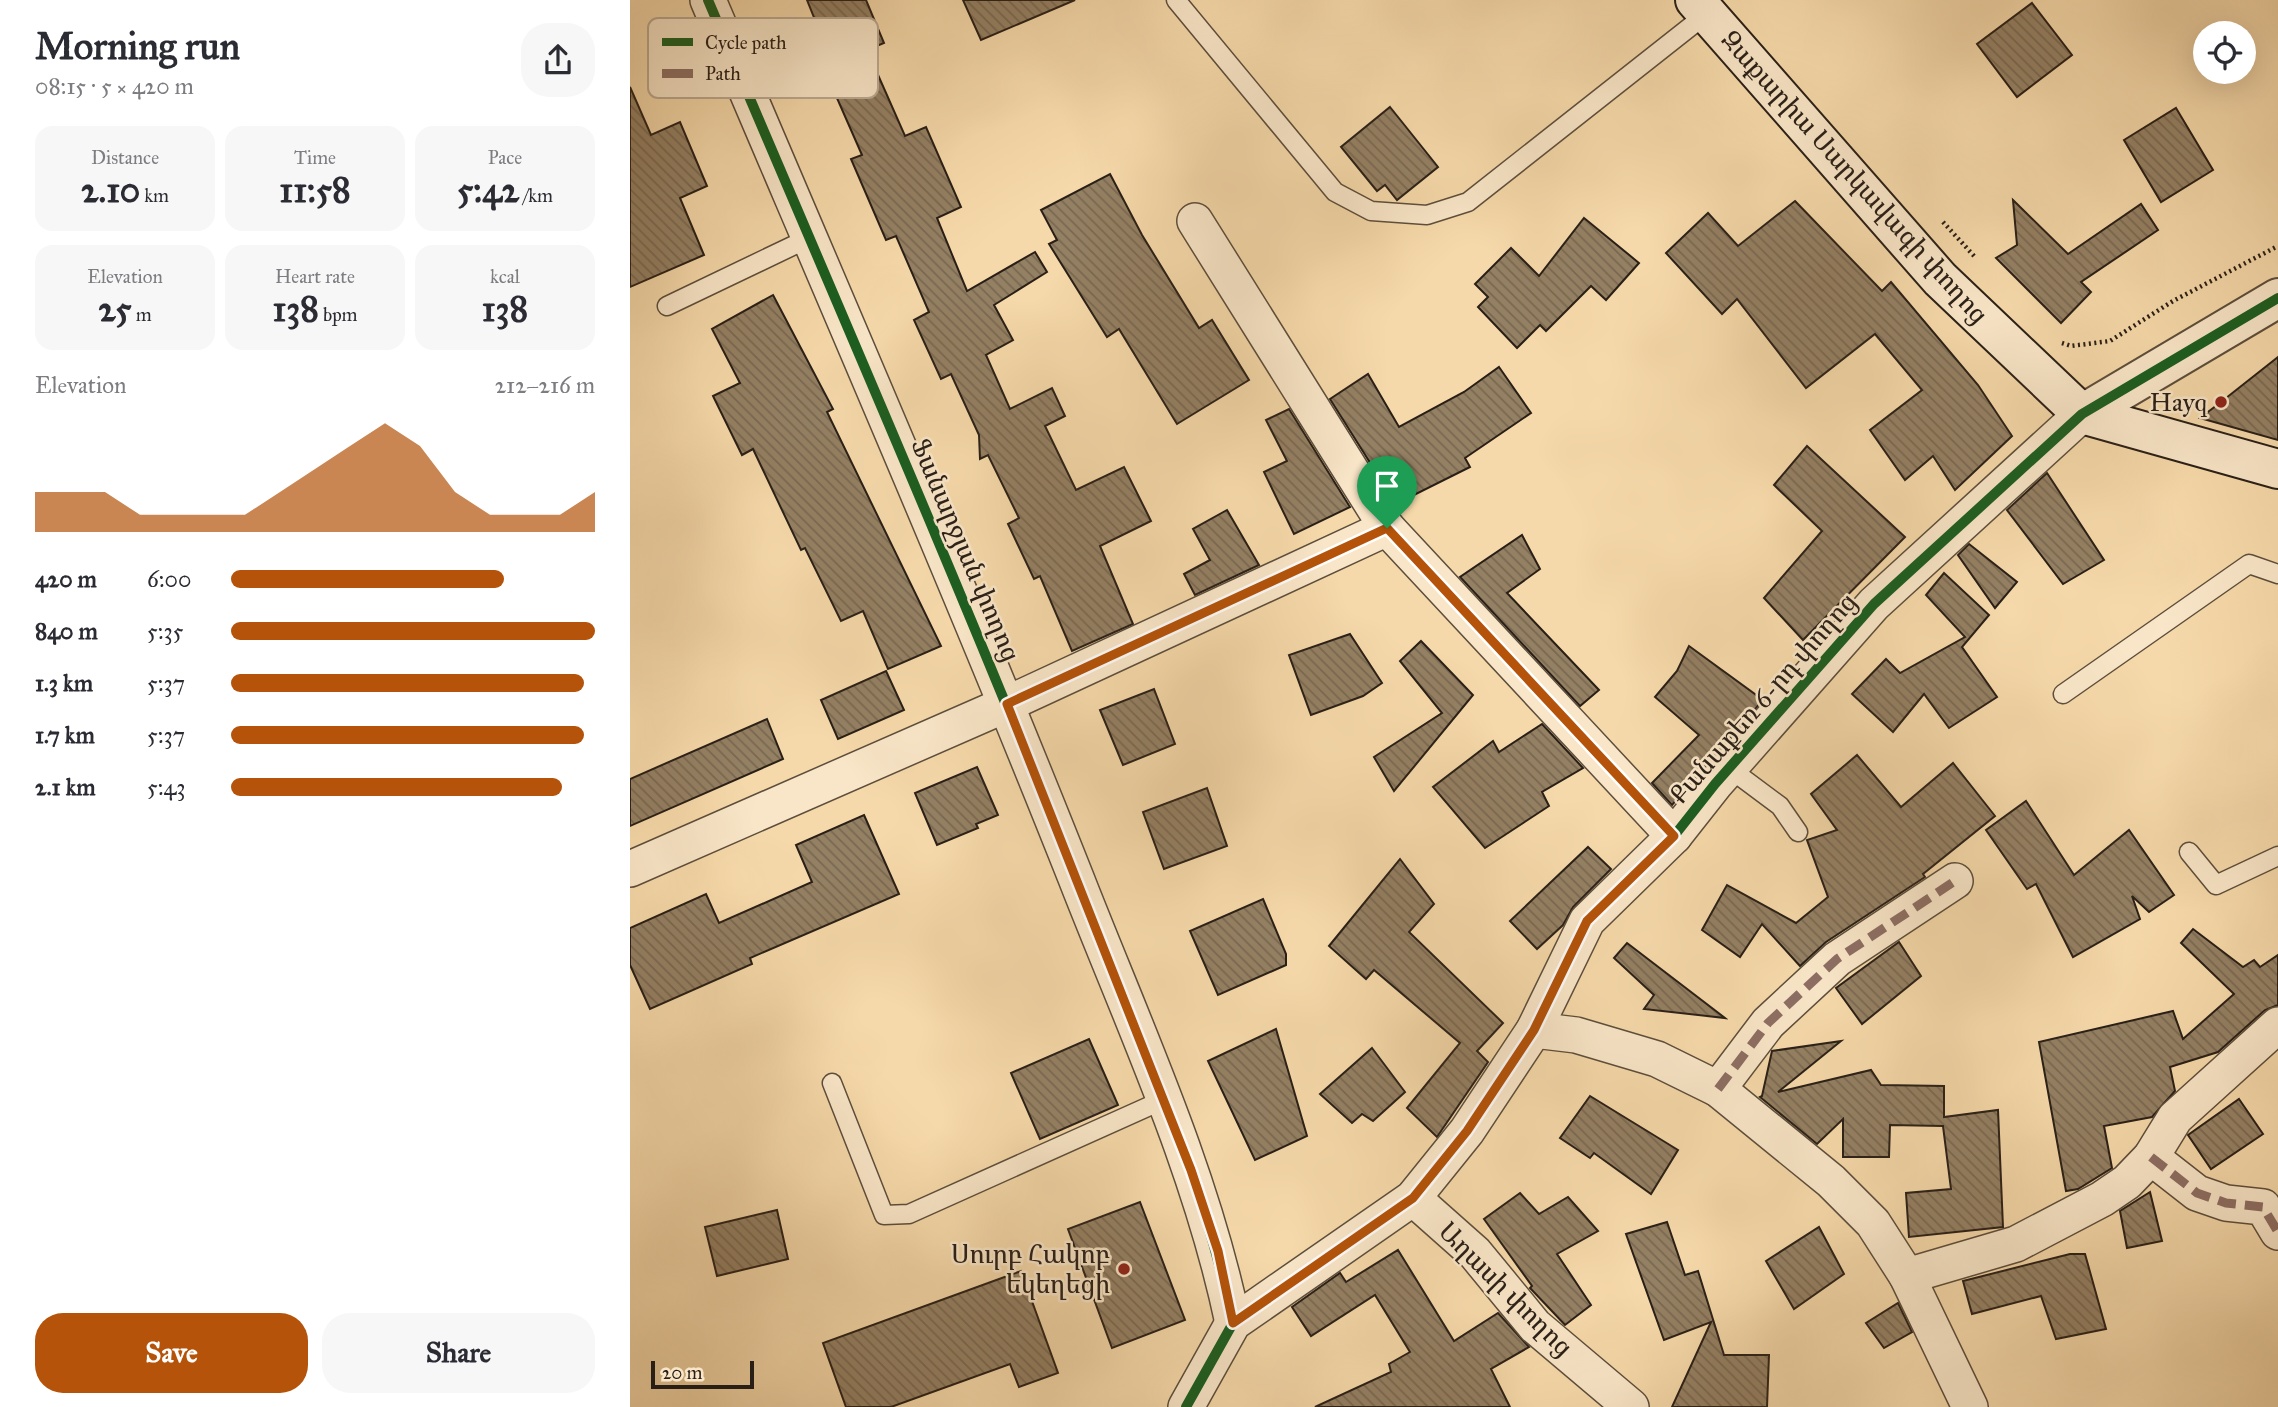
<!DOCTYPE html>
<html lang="en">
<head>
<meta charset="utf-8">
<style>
	:root { --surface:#fff; --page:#f7f7f7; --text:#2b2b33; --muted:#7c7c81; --accent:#b45309 }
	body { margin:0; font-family:"IM FELL Great Primer","Noto Serif Armenian",serif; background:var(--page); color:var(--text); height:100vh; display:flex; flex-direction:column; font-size:26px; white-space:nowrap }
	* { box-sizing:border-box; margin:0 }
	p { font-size:23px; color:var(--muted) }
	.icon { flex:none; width:38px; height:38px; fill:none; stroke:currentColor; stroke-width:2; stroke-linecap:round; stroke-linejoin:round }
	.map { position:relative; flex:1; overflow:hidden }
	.panel { display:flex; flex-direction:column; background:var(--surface); width:630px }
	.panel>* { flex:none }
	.tools { position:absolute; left:1563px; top:21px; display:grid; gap:14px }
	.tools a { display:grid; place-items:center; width:63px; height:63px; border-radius:50%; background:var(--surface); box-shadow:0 7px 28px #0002; font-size:35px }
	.scale { position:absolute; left:21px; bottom:18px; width:103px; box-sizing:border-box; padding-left:7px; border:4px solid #291f17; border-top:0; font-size:19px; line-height:24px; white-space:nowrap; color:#291f17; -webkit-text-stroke:5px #f9e6c8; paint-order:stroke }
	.pin { position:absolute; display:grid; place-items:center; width:60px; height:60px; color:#fff; margin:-72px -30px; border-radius:50% 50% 50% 0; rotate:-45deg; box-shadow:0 0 7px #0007 }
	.pin .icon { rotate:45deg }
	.round { display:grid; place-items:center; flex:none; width:74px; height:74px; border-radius:28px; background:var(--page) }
	.summary { display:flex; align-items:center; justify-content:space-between; height:119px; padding:0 35px }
	h1 { font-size:38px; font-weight:800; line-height:52px }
	.stats { display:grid; grid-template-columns:repeat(3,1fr); gap:10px; height:119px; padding:7px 35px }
	.stats div { display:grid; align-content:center; border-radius:18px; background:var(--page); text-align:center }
	.stats b { font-size:35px; font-weight:800 }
	.stats small { font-size:19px; font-weight:400 }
	.stats p { font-size:19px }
	.chart { height:196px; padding:14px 35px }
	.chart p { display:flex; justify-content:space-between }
	.chart svg { width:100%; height:126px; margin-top:7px; fill:var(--accent); opacity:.7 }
	.primary-button { display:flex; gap:14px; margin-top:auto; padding:14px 35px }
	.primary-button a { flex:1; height:80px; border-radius:28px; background:var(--accent); color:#fff; font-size:28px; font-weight:800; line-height:80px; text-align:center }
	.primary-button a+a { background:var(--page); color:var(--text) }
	ul { padding:0 35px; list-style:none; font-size:23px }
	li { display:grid; grid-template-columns:112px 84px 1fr; align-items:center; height:52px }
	li i { height:18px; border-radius:9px; background:var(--accent) }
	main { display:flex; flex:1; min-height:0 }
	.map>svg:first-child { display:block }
	.building { fill:url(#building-back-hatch); stroke:#291f17; stroke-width:2 }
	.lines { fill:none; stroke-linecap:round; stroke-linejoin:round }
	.service-casing { stroke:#5c4e3c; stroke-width:21 }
	.minor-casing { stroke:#5c4e3c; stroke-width:38 }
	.tertiary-casing { stroke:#5c4e3c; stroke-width:42 }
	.secondary-casing { stroke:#291f17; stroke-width:42 }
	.path { stroke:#291f17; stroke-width:4.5; stroke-dasharray:2 3.5; stroke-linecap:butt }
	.service { stroke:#f9e6c8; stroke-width:18 }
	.minor { stroke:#f9e6c8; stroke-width:35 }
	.tertiary { stroke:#f9e6c8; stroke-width:38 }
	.secondary { stroke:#f9e6c8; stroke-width:38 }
	.quiet { stroke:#8d6e63; stroke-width:9; stroke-dasharray:18 9; stroke-linecap:butt }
	.cycleway-casing { stroke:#f9e6c8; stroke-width:15 }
	.cycleway { stroke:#1b5e20; stroke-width:10 }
	.route-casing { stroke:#fff; stroke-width:14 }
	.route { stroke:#b45309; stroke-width:9 }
	.poi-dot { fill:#8f2418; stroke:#f9e6c8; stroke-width:2.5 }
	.labels { text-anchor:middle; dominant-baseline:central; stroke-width:5; stroke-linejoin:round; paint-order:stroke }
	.street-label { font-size:26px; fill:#291f17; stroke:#f9e6c8 }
	.poi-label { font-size:26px; fill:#291f17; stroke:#f9e6c8; text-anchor:end }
	.key { fill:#f9e6c8; stroke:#bbaa93; stroke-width:2 }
	.key-label { font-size:19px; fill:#291f17 }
</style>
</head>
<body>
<main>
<section class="panel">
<div class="summary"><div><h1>Morning run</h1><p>08:15 · 5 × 420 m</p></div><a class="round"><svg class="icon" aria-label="share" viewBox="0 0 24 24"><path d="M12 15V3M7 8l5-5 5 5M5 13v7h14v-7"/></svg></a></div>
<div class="stats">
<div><p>Distance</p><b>2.10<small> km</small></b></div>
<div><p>Time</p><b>11:58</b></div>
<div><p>Pace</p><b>5:42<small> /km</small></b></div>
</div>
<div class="stats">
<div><p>Elevation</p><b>25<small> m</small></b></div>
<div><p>Heart rate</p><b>138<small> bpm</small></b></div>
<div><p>kcal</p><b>138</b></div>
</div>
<div class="chart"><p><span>Elevation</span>212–216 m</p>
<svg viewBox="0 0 160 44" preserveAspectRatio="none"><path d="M0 44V30L10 30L20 30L30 38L40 38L50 38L60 38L70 30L80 22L90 14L100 6L110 14L120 30L130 38L140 38L150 38L160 30V44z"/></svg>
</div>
<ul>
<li><b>420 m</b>6:00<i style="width:75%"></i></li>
<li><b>840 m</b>5:35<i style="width:100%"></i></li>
<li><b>1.3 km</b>5:37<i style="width:97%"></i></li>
<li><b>1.7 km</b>5:37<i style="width:97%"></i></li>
<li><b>2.1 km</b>5:43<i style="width:91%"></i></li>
</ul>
<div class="primary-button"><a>Save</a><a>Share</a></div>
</section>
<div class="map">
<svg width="1648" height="1407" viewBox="0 0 1648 1407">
	<defs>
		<pattern id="building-back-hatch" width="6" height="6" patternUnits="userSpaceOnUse" patternTransform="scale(1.75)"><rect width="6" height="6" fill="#948063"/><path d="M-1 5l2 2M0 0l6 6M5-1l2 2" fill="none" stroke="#796851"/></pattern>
	</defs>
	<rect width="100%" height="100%" fill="#f6d9aa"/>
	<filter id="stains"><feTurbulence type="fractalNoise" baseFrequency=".00286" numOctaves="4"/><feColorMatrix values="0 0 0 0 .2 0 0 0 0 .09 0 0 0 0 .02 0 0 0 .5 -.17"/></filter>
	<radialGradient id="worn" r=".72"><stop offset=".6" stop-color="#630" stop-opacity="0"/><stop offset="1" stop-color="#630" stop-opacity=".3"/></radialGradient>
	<g class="building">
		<polygon points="177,0 236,0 254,43 237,50 275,136 296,127 331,207 307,218 337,291 405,252 417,272 364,305 383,340 356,355 380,409 422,388 435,416 415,426 446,490 494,467 521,521 470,546 503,624 442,651 410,576 404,579 378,524 389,518 358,455 350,459 349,435 321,374 311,379 284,320 299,312 266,236 256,240 221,159 232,155 174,23 185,20"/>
		<polygon points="333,0 445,0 351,40"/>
		<polygon points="1402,3 1442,55 1387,97 1347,44"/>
		<polygon points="0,87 21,135 50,122 77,186 50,198 74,255 0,287"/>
		<polygon points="760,107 808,167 767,200 755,185 747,191 711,147"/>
		<polygon points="1546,108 1583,170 1531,202 1494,140"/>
		<polygon points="480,174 512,235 569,328 582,320 619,380 547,424 489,329 477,337 419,244 427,240 411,210"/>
		<polygon points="1383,200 1438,254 1511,204 1528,230 1451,282 1461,292 1431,323 1366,258 1387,245"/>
		<polygon points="1165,201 1252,291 1261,282 1348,385 1382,436 1325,490 1303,456 1275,480 1240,430 1292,390 1245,334 1176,388 1107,299 1092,314 1036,253 1078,213 1108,246"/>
		<polygon points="954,218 1009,263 976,300 961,286 916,331 910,325 887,348 848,307 858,297 845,284 881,248 909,276"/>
		<polygon points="143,295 203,409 197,412 311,646 258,669 233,611 211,621 175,548 171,550 123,449 112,455 83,396 110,383 82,329"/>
		<polygon points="1648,357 1648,440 1570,418 1591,402"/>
		<polygon points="869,367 901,413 835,458 840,467 766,504 700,399 738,374 769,427 834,392"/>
		<polygon points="659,409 720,507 664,534 634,472 657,461 636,420"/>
		<polygon points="1177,446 1275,537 1173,640 1134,598 1192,531 1144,485"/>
		<polygon points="1417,473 1474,560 1433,584 1377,510"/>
		<polygon points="597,510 629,565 565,595 554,574 580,560 563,529"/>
		<polygon points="892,535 910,569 877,593 969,690 950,706 830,577"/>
		<polygon points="1339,544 1387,582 1365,608 1328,555"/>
		<polygon points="1314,573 1359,615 1332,647 1367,697 1319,728 1294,694 1263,732 1222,694 1256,659 1270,673 1335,637 1296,595"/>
		<polygon points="720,634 752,683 733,696 681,715 659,655"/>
		<polygon points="791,641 843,695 764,791 744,757 812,713 770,661"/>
		<polygon points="1059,646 1133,700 1042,805 1022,783 1069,735 1025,697 1047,671"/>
		<polygon points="256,671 274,710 208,739 191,700"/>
		<polygon points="524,689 545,744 493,765 470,710"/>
		<polygon points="137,719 153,759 0,826 0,779"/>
		<polygon points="912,724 953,768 912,792 919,806 855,848 803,787 863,741 869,752"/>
		<polygon points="1227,755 1271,807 1323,763 1365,816 1293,874 1295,877 1196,942 1170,966 1132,924 1110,957 1072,930 1097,885 1166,923 1198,897 1177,840 1207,830 1181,794"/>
		<polygon points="347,767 368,815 346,824 348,828 307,845 285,793"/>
		<polygon points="577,788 597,846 534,869 513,812"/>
		<polygon points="1396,801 1444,875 1499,830 1544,895 1519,912 1502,896 1510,919 1443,957 1406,884 1397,889 1356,830"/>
		<polygon points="234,815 269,894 120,958 122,964 20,1009 0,965 0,928 76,894 89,923 182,882 166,845"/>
		<polygon points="958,847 981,869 943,907 933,925 907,949 880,921"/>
		<polygon points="770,859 804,904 779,932 873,1023 847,1051 858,1062 807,1137 777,1108 830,1043 744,970 736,979 699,946"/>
		<polygon points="633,899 656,954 656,965 588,995 560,931"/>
		<polygon points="1563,929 1613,967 1624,960 1630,967 1648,955 1648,1005 1635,1010 1588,1052 1540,1067 1545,1091 1522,1117 1474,1126 1482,1168 1448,1189 1436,1191 1409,1042 1543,1011 1553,1039 1604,994 1551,943"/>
		<polygon points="1269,942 1291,976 1232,1024 1206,988"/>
		<polygon points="997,943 1095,1018 1014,1009 1024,995 984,958"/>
		<polygon points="646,1029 677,1136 625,1160 578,1061"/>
		<polygon points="459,1039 488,1105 410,1139 381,1073"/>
		<polygon points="1211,1041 1148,1092 1241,1070 1251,1085 1314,1086 1314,1117 1368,1110 1373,1227 1279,1237 1276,1193 1321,1189 1313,1126 1260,1125 1259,1157 1213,1157 1213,1119 1187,1144 1130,1097 1132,1096 1142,1051"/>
		<polygon points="742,1048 775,1092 743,1121 732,1114 722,1123 690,1094"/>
		<polygon points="960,1096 1048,1150 1021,1194 964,1153 960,1158 930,1138"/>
		<polygon points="1609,1099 1633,1134 1581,1169 1558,1135"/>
		<polygon points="1520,1192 1532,1241 1497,1248 1490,1211"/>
		<polygon points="890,1193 909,1214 938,1197 968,1231 927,1254 961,1305 935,1325 900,1288 902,1286 854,1219"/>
		<polygon points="510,1202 555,1320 482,1348 438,1229"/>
		<polygon points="147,1210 158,1259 87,1276 75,1227"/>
		<polygon points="1037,1222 1055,1275 1068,1271 1094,1355 1139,1355 1137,1407 1042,1407 1081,1322 1034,1340 996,1234"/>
		<polygon points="1189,1227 1214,1274 1164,1309 1136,1261"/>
		<polygon points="768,1250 824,1341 868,1313 899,1347 861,1369 880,1407 685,1407 761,1372 759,1364 780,1352 745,1295 681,1336 662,1307 710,1273 716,1282"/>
		<polygon points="1440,1254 1455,1254 1476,1329 1426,1339 1411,1296 1342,1314 1333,1281"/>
		<polygon points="391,1271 428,1373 389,1387 380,1364 261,1407 216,1407 193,1343"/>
		<polygon points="1268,1303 1282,1332 1254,1348 1236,1323"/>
	</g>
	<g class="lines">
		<g class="service-casing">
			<g id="service">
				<polyline points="546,0 705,192 741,211 797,215 838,202 1079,12"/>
				<polyline points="37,306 179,238"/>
				<polyline points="1433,694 1619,564 1648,574"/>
				<polyline points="1099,768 1150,806 1168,832"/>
				<polyline points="1559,852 1586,885 1648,856"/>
				<polyline points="202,1083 254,1215 279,1214 533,1100"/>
			</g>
		</g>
		<g class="minor-casing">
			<g id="minor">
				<path d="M 78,0 C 202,292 329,583 446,878 C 503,1024 571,1169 603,1323"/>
				<polyline points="565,221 757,528 1044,836"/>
				<polyline points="0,869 377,704 757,528"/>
				<polyline points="904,1030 946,1035 1027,1059 1088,1089 1201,1181 1243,1223 1277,1276 1340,1407"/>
				<polyline points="1088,1089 1138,1023 1207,959 1325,881"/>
				<polyline points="1521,1157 1567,1193 1596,1203 1633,1207 1648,1232"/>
				<polyline points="783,1198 845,1253 905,1326 1001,1407"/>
				<polyline points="1277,1276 1386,1244 1472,1199 1497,1182 1521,1157 1545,1118 1648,1025"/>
				<polyline points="556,1407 603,1323 783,1198 837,1131 904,1030 957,921 1044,836 1085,784 1244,604 1452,414"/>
			</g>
		</g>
		<g class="tertiary-casing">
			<polyline id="tertiary" points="1452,414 1648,298"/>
		</g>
		<g class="secondary-casing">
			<polyline id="secondary" points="1065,0 1310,279 1452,414 1648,469"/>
		</g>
		<g class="path">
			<polyline points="1313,222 1345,257"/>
			<polyline points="1432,343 1441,346 1480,341 1543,301 1648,246"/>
		</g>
		<use href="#service" class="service"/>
		<use href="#minor" class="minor"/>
		<use href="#tertiary" class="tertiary"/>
		<use href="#secondary" class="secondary"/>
		<g class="quiet">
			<polyline points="1088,1089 1138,1023 1207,959 1325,881"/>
			<polyline points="1521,1157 1567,1193 1596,1203 1633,1207 1648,1232"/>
		</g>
		<g class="cycleway-casing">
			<g id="cycleway">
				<path d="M 78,0 C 202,292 329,583 446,878 C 503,1024 571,1169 603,1323"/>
				<polyline points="556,1407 603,1323 783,1198 837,1131 904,1030 957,921 1044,836 1085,784 1244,604 1452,414 1648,298"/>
			</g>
		</g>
		<use href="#cycleway" class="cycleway"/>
	</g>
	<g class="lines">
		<g class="route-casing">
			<polygon id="route" points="757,528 1044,836 957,921 904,1030 837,1131 783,1198 603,1323 588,1251 561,1170 377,704"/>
		</g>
		<use href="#route" class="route"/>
	</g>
	<g class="poi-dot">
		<circle cx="1591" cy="402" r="7"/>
		<circle cx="494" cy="1269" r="7"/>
	</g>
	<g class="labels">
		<g class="street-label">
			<text transform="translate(1225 177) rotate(48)">Զաքարիա Սարկավագի փողոց</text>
			<text transform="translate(336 550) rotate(67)">Ֆանարջյան փողոց</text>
			<text transform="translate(1133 698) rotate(-49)">Քանաքեռ 6-րդ փողոց</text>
			<text transform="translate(876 1289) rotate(45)">Աղասի փողոց</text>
		</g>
		<g class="poi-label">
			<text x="1577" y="402">Hayq</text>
			<text x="480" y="1254">Սուրբ Հակոբ<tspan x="480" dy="30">եկեղեցի</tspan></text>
		</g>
	</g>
	<rect x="18" y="18" width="230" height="80" rx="10" class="key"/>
	<rect x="32" y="38" width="31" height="8" fill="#1b5e20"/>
	<rect x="32" y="69" width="31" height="9" fill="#8d6e63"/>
	<g class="key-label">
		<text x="75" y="49">Cycle path</text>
		<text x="75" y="80">Path</text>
	</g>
	<rect width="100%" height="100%" filter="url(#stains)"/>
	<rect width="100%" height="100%" fill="url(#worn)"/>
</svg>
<div class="tools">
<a><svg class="icon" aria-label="locate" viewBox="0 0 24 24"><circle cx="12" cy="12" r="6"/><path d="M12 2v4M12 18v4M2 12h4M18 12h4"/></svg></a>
</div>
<div class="scale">20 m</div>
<div class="pin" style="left:757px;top:528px;background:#1e9e55"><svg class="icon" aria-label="arrive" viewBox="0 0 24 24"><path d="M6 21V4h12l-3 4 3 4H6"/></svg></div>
</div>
</main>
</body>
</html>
